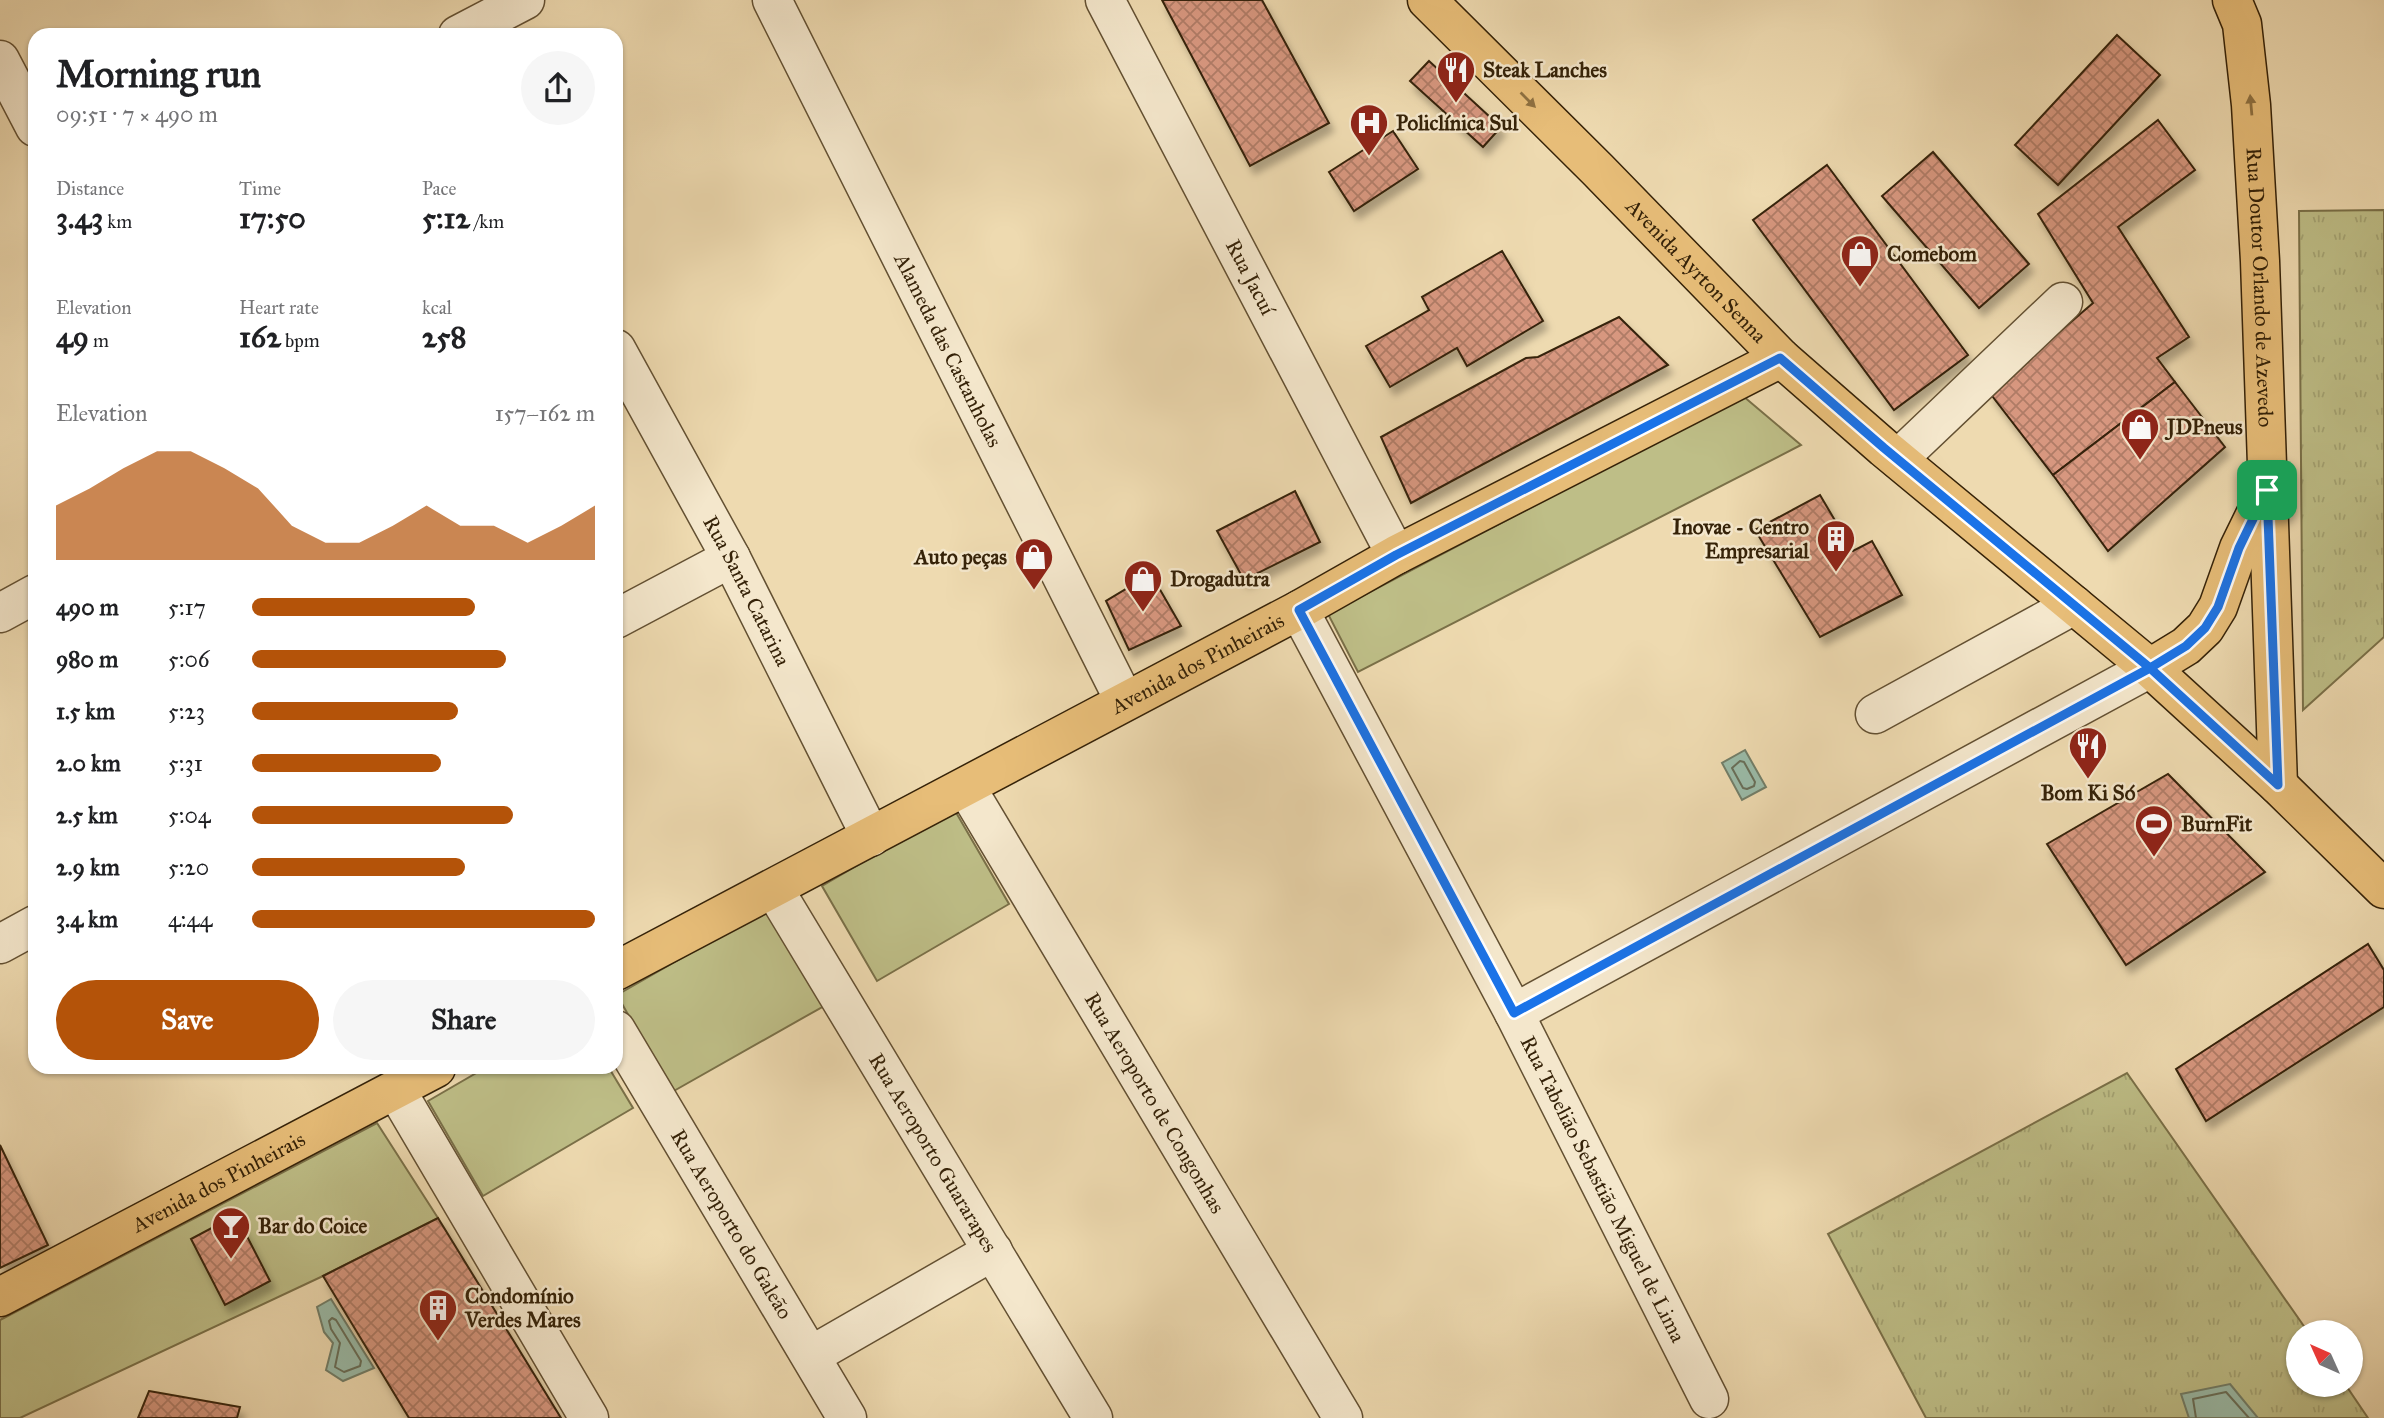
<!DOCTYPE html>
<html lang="en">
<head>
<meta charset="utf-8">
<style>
	:root { --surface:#fff; --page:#f6f6f6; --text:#202124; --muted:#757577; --accent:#b45309 }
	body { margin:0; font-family:"IM FELL Great Primer",serif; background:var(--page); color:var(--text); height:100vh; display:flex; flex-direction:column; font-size:26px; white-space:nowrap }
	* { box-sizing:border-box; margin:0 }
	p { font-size:23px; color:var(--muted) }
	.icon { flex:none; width:38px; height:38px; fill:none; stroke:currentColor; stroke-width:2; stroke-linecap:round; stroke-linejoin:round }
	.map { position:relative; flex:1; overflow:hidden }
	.side { position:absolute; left:28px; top:28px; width:595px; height:1046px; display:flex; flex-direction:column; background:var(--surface); border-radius:21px; box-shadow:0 2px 5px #0004 }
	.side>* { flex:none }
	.needle { width:46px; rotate:315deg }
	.buttons { position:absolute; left:2286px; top:1320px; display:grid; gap:14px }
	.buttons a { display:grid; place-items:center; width:77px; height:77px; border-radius:50%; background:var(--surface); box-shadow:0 2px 5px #0004; font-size:35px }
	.pin { position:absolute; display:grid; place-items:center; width:60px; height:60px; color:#fff; margin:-30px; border-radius:14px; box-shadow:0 4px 10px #0006 }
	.round { display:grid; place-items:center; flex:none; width:74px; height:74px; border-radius:37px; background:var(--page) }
	.headline { display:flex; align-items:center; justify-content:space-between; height:119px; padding:0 28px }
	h1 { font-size:38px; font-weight:700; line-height:52px }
	.metrics { display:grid; grid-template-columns:repeat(3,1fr); gap:10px; height:119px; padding:7px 28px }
	.metrics div { display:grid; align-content:center }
	.metrics b { font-size:30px; font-weight:700 }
	.metrics small { font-size:19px; font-weight:400 }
	.metrics p { font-size:19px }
	.chart { height:196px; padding:14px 28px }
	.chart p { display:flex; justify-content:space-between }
	.chart svg { width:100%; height:126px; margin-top:7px; fill:var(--accent); opacity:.7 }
	.action { display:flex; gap:14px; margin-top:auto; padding:14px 28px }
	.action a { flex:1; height:80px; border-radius:42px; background:var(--accent); color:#fff; font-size:28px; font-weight:700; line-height:80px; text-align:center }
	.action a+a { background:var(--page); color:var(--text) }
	ul { padding:0 28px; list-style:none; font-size:23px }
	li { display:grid; grid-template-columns:112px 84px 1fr; align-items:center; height:52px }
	li i { height:18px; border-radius:9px; background:var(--accent) }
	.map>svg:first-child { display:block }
	.grass { fill:url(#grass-tufts); stroke:#7a7048; stroke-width:2 }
	.park { fill:#bebe87; stroke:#7a7048; stroke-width:2 }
	.water { fill:#9abba8; stroke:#727e68; stroke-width:2 }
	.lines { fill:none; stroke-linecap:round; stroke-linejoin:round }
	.shore { stroke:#686e58; stroke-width:2 }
	.building { fill:url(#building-cross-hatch); stroke:#352208; stroke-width:2; filter:url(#shadow) }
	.minor-casing { stroke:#635032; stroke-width:41 }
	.major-casing { stroke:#352208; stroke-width:41 }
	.minor { stroke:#f4e7cc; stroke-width:38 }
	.major { stroke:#e7bd78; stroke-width:38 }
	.oneway { fill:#8e7040 }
	.route-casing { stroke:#fff; stroke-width:14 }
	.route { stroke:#1a73e8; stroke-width:9 }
	.labels { text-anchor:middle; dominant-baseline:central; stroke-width:5; stroke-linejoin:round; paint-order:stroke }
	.poi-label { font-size:21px; font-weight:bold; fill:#352208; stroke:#f4e7cc; text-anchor:start }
	.street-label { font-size:21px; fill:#352208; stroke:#f4e7cc }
</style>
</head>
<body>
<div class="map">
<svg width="2384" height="1418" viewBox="0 0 2384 1418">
	<defs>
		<pattern id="grass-tufts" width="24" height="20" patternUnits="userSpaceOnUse" patternTransform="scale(1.75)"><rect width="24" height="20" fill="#bebe87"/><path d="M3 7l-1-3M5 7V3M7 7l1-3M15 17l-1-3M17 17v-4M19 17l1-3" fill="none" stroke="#a4a373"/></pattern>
		<pattern id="building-cross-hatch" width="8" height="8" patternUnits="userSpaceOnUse" patternTransform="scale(1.75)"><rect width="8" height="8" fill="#d7977f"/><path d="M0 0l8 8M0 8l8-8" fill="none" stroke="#af7b66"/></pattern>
		<filter id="shadow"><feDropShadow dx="4.5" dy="8" stdDeviation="3.5" flood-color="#0004"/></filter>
	</defs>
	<rect width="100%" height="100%" fill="#eedab0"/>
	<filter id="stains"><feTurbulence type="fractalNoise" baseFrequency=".00286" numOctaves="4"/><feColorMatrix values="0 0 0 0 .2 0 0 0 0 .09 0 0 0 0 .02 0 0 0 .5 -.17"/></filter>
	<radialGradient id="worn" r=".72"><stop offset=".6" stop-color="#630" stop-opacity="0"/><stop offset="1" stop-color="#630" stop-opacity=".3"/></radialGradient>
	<g class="grass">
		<polygon points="2384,210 2384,637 2303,710 2299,211"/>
		<polygon points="2127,1073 2308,1332 2298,1332 2298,1384 2345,1384 2368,1418 1926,1418 1828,1234"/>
	</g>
	<g class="park">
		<polygon points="1743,396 1801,445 1358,672 1328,614"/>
		<polygon points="954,809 1009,904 877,981 822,886"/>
		<polygon points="769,908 824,1006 672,1092 617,995"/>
		<polygon points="485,1068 609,1068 633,1108 483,1196 428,1101"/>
		<polygon points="377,1123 438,1218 323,1276 20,1418 0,1418 0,1320"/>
	</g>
	<g class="water">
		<polygon points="1745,750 1766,787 1742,800 1722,763"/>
		<polygon points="331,1299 374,1368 343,1381 326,1370 333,1343 324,1332 317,1307"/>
		<polygon points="2230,1384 2258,1418 2189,1418 2181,1394"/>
	</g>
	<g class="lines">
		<g class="shore">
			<polygon points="1740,761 1744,762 1755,782 1754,786 1747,789 1743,788 1732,768"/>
			<polygon points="332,1318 336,1320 361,1361 360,1366 344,1372 335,1367 340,1343 331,1329 329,1321"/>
			<polyline points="2196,1418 2193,1399 2226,1392 2249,1418"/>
		</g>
	</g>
	<g class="building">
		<polygon points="1162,0 1262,0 1329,123 1250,166"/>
		<polygon points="2117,35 2160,75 2058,185 2015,145"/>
		<polygon points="1429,61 1501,127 1483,147 1410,81"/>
		<polygon points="2158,120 2195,170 2118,227 2189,337 2157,358 2175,382 2053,475 1989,392 2093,303 2038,214"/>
		<polygon points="1393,131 1418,169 1354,211 1329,172"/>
		<polygon points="1933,152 2029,264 1979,308 1882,196"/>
		<polygon points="1827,165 1968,355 1894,410 1753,220"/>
		<polygon points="1502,251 1543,321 1467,366 1457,348 1390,387 1366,346 1429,310 1422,297"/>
		<polygon points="1619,317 1668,365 1411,503 1381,437 1526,358 1538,357"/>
		<polygon points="2175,382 2225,447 2108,551 2053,475"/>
		<polygon points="1295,491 1320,542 1244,580 1217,531"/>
		<polygon points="1820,495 1853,551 1872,541 1902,595 1820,637 1755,530"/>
		<polygon points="1151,574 1181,626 1129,650 1106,601"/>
		<polygon points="2168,774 2265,872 2126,965 2047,844"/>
		<polygon points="2368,944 2384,970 2384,1007 2206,1121 2176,1069"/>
		<polygon points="0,1145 48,1245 0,1268"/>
		<polygon points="236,1215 270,1281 225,1305 191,1239"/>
		<polygon points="438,1218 561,1418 409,1418 323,1276"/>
		<polygon points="149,1391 240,1407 237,1418 138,1418"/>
	</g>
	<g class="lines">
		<g class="minor-casing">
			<g id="minor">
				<path id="s1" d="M 772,0 L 1124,700"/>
				<path id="s2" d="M 1105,0 L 1396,555"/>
				<polyline points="458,35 525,0"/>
				<polyline points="0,60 35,127"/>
				<path id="s3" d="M 616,349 L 731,558 L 871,837"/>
				<polyline points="1898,459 2063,302"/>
				<path id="s4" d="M 1299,610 L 1514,1013 L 1709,1399"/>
				<polyline points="0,613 35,594"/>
				<polyline points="616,619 731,558"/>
				<polyline points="1875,714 2074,605"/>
				<path id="s5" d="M 966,787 L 1343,1418"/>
				<path id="s6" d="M 774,889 L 1093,1418"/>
				<polyline points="0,944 35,925"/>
				<polyline points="1514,1013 2150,668"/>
				<path id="s7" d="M 616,1030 L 847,1418"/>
				<polyline points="396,1090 589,1418"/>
				<polyline points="812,1355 993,1251"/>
			</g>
		</g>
		<g class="major-casing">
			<g id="major">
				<path id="s8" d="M 1427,0 L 1598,170 L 1781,358 L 1884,448 L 2150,668 L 2278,785 L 2384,889"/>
				<path id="s9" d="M 2232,0 L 2242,24 L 2251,105 L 2260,261 L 2278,785"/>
				<polyline points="2150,668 2186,646 2205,628 2218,607 2239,548 2265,495"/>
				<path id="s10" d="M 616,971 L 1299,610 L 1396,555 L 1781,358"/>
				<path id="s11" d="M 0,1297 L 436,1068"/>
			</g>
		</g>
		<use href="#minor" class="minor"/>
		<use href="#major" class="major"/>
	</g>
	<defs><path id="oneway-solid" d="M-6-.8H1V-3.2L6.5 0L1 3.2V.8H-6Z" transform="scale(1.75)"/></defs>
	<g class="oneway">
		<use href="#oneway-solid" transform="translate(1528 100) rotate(45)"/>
		<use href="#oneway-solid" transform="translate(2251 105) rotate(-95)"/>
	</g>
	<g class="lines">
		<g class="route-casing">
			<polyline id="route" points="2267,490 2239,548 2218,607 2205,628 2186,646 2150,668 1884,448 1780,358 1396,555 1299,610 1514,1013 2150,668 2278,785 2267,490"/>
		</g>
		<use href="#route" class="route"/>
	</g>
	<defs>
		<g id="restaurant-pin" transform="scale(2.0125)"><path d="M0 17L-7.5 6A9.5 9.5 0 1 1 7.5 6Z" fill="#8f2418" stroke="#f4e7cc"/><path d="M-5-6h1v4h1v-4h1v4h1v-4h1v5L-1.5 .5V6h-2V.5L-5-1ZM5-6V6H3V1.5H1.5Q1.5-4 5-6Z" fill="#fff"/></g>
		<g id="hospital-pin" transform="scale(2.0125)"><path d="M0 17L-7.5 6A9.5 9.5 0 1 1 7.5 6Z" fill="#8f2418" stroke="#f4e7cc"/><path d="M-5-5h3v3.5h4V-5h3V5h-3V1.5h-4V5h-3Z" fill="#fff"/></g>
		<g id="shop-pin" transform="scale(2.0125)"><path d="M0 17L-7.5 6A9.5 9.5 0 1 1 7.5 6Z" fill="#8f2418" stroke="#f4e7cc"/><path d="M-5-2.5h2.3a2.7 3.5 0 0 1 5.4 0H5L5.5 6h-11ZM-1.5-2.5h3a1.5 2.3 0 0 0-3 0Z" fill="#fff"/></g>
		<g id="building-pin" transform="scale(2.0125)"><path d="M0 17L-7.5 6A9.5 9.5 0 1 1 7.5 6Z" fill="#8f2418" stroke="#f4e7cc"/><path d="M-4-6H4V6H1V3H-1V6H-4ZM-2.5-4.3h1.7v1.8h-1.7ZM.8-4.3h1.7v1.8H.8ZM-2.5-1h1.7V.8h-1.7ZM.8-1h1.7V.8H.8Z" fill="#fff"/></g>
		<g id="stadium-pin" transform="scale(2.0125)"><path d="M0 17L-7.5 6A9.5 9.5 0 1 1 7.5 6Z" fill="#8f2418" stroke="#f4e7cc"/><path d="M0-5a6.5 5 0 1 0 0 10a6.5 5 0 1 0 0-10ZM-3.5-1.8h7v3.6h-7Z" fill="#fff"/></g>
		<g id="bar-pin" transform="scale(2.0125)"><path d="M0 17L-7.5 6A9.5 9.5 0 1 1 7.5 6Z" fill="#8f2418" stroke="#f4e7cc"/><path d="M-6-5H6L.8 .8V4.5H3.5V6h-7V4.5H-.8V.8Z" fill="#fff"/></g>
	</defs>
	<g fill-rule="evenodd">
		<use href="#restaurant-pin" x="1456" y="70"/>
		<use href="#hospital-pin" x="1369" y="123"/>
		<use href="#shop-pin" x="1860" y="254"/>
		<use href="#shop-pin" x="2140" y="427"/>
		<use href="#building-pin" x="1836" y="539"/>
		<use href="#shop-pin" x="1034" y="557"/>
		<use href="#shop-pin" x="1143" y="579"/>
		<use href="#restaurant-pin" x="2088" y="746"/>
		<use href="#stadium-pin" x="2154" y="824"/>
		<use href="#bar-pin" x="231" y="1226"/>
		<use href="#building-pin" x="438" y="1308"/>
	</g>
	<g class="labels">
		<g class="poi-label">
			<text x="1483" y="70">Steak Lanches</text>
			<text x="1396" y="123">Policlínica Sul</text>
			<text x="1887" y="254">Comebom</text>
			<text x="2167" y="427">JDPneus</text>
			<text x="1809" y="527" text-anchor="end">Inovae - Centro<tspan x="1809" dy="24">Empresarial</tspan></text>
			<text x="1007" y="557" text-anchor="end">Auto peças</text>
			<text x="1170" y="579">Drogadutra</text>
			<text x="2088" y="793" text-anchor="middle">Bom Ki Só</text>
			<text x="2181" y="824">BurnFit</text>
			<text x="258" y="1226">Bar do Coice</text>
			<text x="465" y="1296">Condomínio<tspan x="465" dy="24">Verdes Mares</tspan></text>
		</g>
		<g class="street-label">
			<text stroke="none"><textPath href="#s8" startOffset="382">Avenida Ayrton Senna</textPath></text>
			<text stroke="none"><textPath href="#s2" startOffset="313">Rua Jacuí</textPath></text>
			<text stroke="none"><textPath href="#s9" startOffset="290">Rua Doutor Orlando de Azevedo</textPath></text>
			<text stroke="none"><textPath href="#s1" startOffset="392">Alameda das Castanholas</textPath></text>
			<text stroke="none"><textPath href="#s3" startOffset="275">Rua Santa Catarina</textPath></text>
			<text stroke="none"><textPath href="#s10" startOffset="658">Avenida dos Pinheirais</textPath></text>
			<text stroke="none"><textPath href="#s5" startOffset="368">Rua Aeroporto de Congonhas</textPath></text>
			<text stroke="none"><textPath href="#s6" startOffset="308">Rua Aeroporto Guararapes</textPath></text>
			<text stroke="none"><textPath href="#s11" startOffset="247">Avenida dos Pinheirais</textPath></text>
			<text stroke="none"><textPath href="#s4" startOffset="654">Rua Tabelião Sebastião Miguel de Lima</textPath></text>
			<text stroke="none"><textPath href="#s7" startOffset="226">Rua Aeroporto do Galeão</textPath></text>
		</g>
	</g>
	<rect width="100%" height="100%" filter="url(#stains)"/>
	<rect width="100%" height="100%" fill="url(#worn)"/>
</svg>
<div class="buttons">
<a><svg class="needle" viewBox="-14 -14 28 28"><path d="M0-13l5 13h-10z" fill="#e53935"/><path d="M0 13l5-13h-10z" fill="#757577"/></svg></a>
</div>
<div class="pin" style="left:2267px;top:490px;background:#1e9e55"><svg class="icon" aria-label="arrive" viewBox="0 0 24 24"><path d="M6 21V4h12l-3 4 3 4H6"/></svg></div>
<section class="side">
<div class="headline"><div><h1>Morning run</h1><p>09:51 · 7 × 490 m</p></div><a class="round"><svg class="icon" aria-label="share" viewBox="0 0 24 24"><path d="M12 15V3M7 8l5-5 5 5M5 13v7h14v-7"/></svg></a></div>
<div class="metrics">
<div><p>Distance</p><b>3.43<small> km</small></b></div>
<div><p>Time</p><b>17:50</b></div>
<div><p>Pace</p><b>5:12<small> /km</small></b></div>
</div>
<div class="metrics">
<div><p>Elevation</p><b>49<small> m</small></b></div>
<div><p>Heart rate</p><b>162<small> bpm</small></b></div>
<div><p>kcal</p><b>258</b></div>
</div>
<div class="chart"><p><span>Elevation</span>157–162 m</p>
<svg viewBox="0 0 160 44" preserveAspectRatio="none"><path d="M0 44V25L10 19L20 12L30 6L40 6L50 12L60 19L70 32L80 38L90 38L100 32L110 25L120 32L130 32L140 38L150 32L160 25V44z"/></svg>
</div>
<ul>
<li><b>490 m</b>5:17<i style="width:65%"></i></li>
<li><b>980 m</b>5:06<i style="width:74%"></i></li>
<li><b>1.5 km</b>5:23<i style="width:60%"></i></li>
<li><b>2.0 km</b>5:31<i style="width:55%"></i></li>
<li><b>2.5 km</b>5:04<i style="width:76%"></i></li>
<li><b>2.9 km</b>5:20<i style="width:62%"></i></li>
<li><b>3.4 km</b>4:44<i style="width:100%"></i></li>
</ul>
<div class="action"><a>Save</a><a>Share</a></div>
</section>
</div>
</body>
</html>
